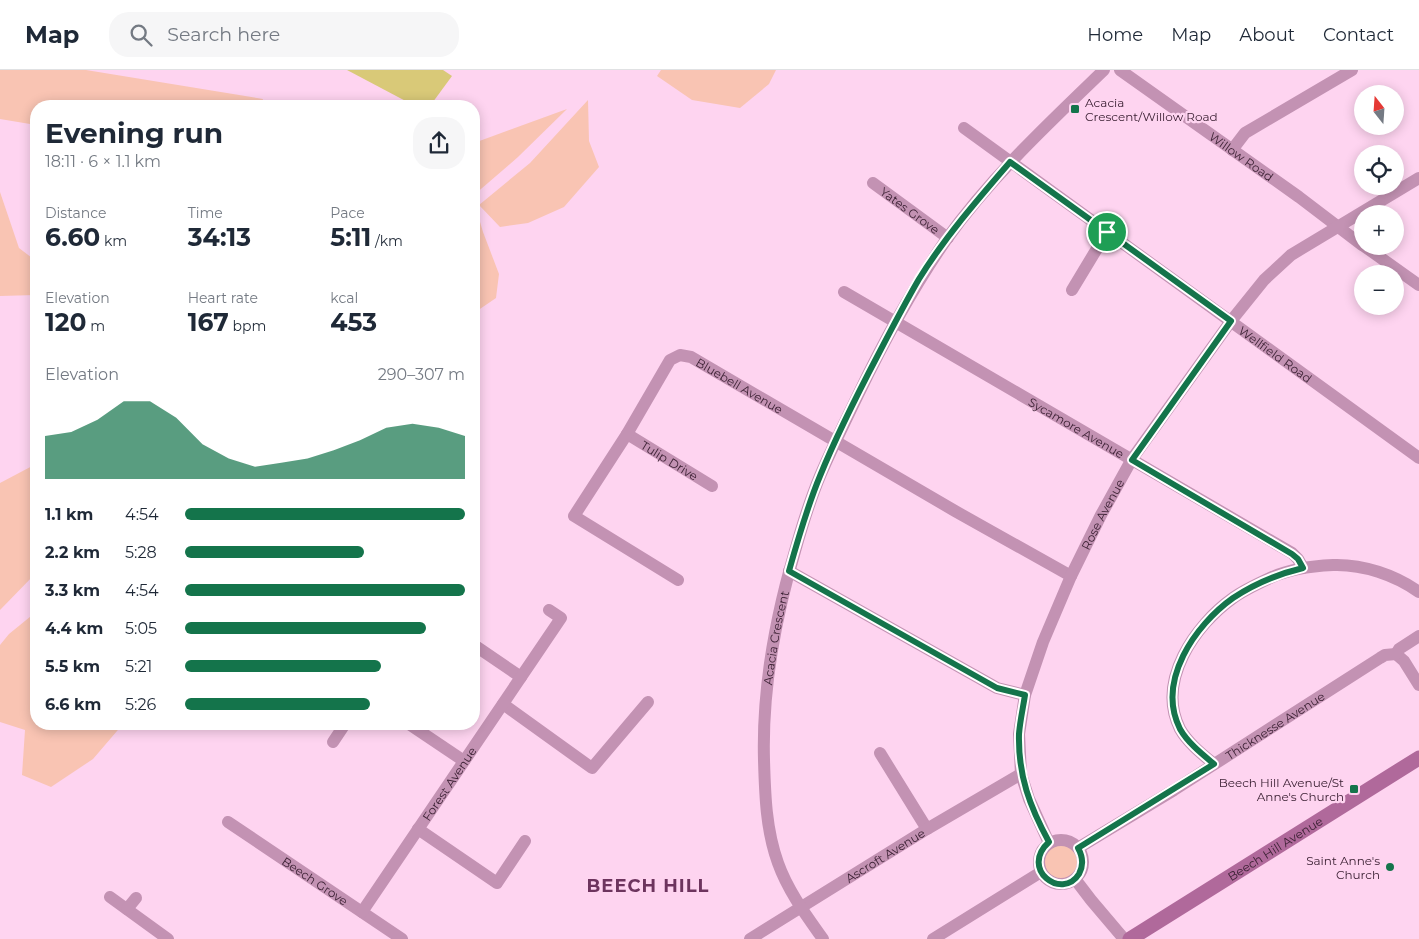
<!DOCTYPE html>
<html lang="en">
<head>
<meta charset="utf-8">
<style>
	:root { --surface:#fff; --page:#f6f6f7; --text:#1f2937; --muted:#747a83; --line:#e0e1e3; --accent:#14744b }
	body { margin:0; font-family:Montserrat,sans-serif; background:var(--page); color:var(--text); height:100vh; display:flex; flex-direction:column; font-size:19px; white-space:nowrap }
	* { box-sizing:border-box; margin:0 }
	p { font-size:16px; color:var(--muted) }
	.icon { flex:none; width:28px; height:28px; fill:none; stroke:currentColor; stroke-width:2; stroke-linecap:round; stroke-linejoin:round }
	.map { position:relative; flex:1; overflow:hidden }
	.sheet { position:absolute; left:30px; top:30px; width:450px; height:630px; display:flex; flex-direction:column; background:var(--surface); border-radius:20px; box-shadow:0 2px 12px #0003 }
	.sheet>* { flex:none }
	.needle { width:32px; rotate:343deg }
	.buttons { position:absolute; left:1354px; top:15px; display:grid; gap:10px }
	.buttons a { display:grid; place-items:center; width:50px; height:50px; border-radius:50%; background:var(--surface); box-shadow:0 2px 12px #0003; font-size:25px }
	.pin { position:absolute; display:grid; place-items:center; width:42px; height:42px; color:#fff; margin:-21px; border:2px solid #fff; border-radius:50%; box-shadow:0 1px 5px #0007 }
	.round { display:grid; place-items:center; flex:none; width:52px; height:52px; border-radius:20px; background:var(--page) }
	.summary { display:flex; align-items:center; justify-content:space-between; height:85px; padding:0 15px }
	h1 { font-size:28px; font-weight:700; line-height:38px }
	.figures { display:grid; grid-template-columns:repeat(3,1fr); gap:8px; height:85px; padding:5px 15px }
	.figures div { display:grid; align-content:center }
	.figures b { font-size:25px; font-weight:700 }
	.figures small { font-size:14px; font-weight:400 }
	.figures p { font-size:14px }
	.chart { height:140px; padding:10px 15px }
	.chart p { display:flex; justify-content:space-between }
	.chart svg { width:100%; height:90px; margin-top:5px; fill:var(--accent); opacity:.7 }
	ul { padding:0 15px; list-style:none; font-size:16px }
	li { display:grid; grid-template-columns:80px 60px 1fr; align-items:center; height:38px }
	li i { height:12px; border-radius:6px; background:var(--accent) }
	header { display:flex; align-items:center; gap:30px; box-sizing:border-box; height:70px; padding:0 25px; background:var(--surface); border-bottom:1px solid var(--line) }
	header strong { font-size:24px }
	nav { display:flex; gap:28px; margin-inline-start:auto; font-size:18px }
	.search { width:350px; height:45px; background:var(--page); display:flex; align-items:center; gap:12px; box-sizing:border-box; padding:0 18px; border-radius:20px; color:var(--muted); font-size:19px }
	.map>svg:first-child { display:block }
	.green { fill:#f9c4b3 }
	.water { fill:#d9c978 }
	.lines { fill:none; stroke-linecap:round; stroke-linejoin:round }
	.street { stroke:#c392b3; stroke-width:12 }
	.secondary { stroke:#b0699b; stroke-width:15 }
	.route-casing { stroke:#fff; stroke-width:10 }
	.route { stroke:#14744b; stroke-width:6 }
	.poi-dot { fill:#14744b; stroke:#fed4f0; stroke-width:2 }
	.labels { text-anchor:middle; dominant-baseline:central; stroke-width:4.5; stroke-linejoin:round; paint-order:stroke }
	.poi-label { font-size:12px; fill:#3d2235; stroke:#fed4f0; text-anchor:end }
	.street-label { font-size:12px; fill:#3d2235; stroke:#fed4f0 }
	.district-label { font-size:18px; font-weight:bold; letter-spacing:1px; fill:#6d345e; stroke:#fed4f0 }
</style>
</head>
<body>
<header>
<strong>Map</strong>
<div class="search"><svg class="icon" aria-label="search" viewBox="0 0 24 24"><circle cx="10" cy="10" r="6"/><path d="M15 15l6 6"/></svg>Search here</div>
<nav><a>Home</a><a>Map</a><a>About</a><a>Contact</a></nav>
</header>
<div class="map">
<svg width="1419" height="869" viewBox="0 0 1419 869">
	<rect width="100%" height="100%" fill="#fed4f0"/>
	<g class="green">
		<polygon points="0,0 86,0 263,29 261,36 36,36 36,55 0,49"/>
		<polygon points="661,0 776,0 769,14 740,38 692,30 657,6"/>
		<polygon points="588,30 589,71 599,97 564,137 528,153 500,157 479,135 530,93"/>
		<polygon points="567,39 518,87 474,125 474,73"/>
		<polygon points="0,122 19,178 36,191 36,225 0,226"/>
		<polygon points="476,138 483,162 499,204 496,228 474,243 474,140"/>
		<polygon points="36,394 36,503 0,540 0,413"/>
		<polygon points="36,542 36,654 123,654 93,689 51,717 22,705 25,660 0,652 0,575 9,564"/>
		<circle cx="1060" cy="792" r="17"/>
	</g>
	<polygon class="water" points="347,0 443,0 452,6 430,36 415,36"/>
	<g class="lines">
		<g class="street">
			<path id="s1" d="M 1120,0 L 1299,127 L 1362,175"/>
			<path id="s2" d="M 964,58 L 1419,388"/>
			<polyline points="1232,80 1245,63 1352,0"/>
			<path id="s3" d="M 873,113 L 948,168"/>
			<polyline points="1364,176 1419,215"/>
			<polyline points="1072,220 1107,162"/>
			<path id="s4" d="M 844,222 L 1292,483 L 1298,489 L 1303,498"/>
			<path id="s5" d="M 627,364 L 712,416"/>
			<polyline points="789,501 997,618 1025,625"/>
			<path id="s6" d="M 678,510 L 574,446 L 627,364 L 670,290 L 680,285 L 691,287 L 955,441 L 1071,506"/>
			<polyline points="474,575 521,607"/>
			<polyline points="1396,584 1404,591 1419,615"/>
			<polyline points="1396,584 1399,579 1419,566"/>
			<polyline points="503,634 592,698 648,632"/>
			<polyline points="409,654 464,691"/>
			<polyline points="333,672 345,654"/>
			<polyline points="880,683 927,759"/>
			<path d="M 1214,694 C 1202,684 1188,673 1180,659 C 1156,611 1195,555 1233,528 C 1244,520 1257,514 1270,508 C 1289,499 1312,496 1333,495 C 1363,494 1395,505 1419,522"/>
			<path id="s7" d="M 228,752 L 402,869"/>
			<polyline points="418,759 497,813 525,771"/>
			<circle cx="1061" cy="792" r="22"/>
			<path id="s8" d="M 1049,773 L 1029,729 L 1021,704 L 1019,664 L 1025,625 L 1043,572 L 1071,506 L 1101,445 L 1132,389 L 1231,251 L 1264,210 L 1291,185 L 1419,108"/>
			<path id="s9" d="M 1078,778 L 1174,720 L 1380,588 L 1385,585 L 1396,584"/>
			<polyline points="1075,809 1091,830 1124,869"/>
			<polyline points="110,827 168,869"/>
			<polyline points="127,839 136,828"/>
			<path id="s10" d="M 362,842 L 561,548 L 549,540"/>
			<path id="s11" d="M 750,869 L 927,759 L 1021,704"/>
			<path id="s12" d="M 823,869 C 806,845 788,821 778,793 C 766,760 765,725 764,690 C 762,619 775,549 795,481 C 802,456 810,430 820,406 C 832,378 845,352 858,325 C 884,271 912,219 946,170 C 991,107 1048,54 1104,0"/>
			<polyline points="933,869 1041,802"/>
		</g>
		<path class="secondary" id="s13" d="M 1130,869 L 1419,688"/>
	</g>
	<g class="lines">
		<g class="route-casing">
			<path id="route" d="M 1010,92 L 1231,251 L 1132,390 L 1292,484 L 1298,489 L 1303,498 C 1278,504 1254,514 1233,528 C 1195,555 1156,611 1180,659 C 1188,673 1202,684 1214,694 L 1078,778 C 1083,787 1084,795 1079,804 C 1062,831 1019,799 1049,772 C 1030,737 1018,706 1019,664 C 1020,651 1023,638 1025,625 L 997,618 L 789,501 C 798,469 807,437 820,406 C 837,364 858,323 879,283 C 892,258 905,233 919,209 C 945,167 978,129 1010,92 Z"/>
		</g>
		<use href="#route" class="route"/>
	</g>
	<g class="poi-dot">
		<rect x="1070" y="34" width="10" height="10" rx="2.5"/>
		<rect x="1349" y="714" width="10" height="10" rx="2.5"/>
		<circle cx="1390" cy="797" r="5"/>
	</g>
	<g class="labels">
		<g class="poi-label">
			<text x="1085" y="32" text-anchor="start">Acacia<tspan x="1085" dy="14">Crescent/Willow Road</tspan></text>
			<text x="1344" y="712">Beech Hill Avenue/St<tspan x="1344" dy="14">Anne's Church</tspan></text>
			<text x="1380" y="790">Saint Anne's<tspan x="1380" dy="14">Church</tspan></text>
		</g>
		<g class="street-label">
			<text stroke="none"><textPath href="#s1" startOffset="149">Willow Road</textPath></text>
			<text stroke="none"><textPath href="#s3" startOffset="46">Yates Grove</textPath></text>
			<text stroke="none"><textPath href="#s2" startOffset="385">Wellfield Road</textPath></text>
			<text stroke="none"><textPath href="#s6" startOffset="384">Bluebell Avenue</textPath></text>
			<text stroke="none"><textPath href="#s4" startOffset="269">Sycamore Avenue</textPath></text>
			<text stroke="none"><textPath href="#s5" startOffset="50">Tulip Drive</textPath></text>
			<text stroke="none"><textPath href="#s8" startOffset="351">Rose Avenue</textPath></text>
			<text stroke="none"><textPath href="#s12" startOffset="316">Acacia Crescent</textPath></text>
			<text stroke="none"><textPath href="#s9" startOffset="232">Thicknesse Avenue</textPath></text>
			<text stroke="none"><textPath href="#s10" startOffset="155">Forest Avenue</textPath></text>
			<text stroke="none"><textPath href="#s13" startOffset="171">Beech Hill Avenue</textPath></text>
			<text stroke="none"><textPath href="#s11" startOffset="159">Ascroft Avenue</textPath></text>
			<text stroke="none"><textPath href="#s7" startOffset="105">Beech Grove</textPath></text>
		</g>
		<g class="district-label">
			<text x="648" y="816">BEECH HILL</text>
		</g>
	</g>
</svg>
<div class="buttons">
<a><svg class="needle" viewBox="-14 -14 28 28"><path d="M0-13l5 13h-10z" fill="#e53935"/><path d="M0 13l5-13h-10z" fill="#747a83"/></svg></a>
<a><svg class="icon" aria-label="locate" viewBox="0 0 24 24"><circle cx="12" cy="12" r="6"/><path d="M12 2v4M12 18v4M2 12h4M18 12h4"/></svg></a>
<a>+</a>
<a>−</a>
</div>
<div class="pin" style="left:1107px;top:162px;background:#1e9e55"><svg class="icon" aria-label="arrive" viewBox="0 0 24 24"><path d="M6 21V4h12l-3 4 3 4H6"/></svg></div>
<section class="sheet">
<div class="summary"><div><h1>Evening run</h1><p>18:11 · 6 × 1.1 km</p></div><a class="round"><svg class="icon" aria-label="share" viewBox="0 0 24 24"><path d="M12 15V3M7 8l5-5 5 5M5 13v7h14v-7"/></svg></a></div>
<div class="figures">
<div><p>Distance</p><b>6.60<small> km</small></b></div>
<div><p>Time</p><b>34:13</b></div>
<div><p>Pace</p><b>5:11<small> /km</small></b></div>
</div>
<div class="figures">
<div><p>Elevation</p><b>120<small> m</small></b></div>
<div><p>Heart rate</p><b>167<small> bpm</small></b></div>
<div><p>kcal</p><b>453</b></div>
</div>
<div class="chart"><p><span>Elevation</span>290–307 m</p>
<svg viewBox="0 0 160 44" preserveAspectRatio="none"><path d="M0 44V23L10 21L20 15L30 6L40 6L50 14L60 27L70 34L80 38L90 36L100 34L110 30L120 25L130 19L140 17L150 19L160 23V44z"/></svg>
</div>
<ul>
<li><b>1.1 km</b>4:54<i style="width:100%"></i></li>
<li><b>2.2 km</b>5:28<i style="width:64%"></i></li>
<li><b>3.3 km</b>4:54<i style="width:100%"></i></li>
<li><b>4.4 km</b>5:05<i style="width:86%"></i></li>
<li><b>5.5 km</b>5:21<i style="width:70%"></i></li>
<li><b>6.6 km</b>5:26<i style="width:66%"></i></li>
</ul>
</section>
</div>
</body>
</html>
